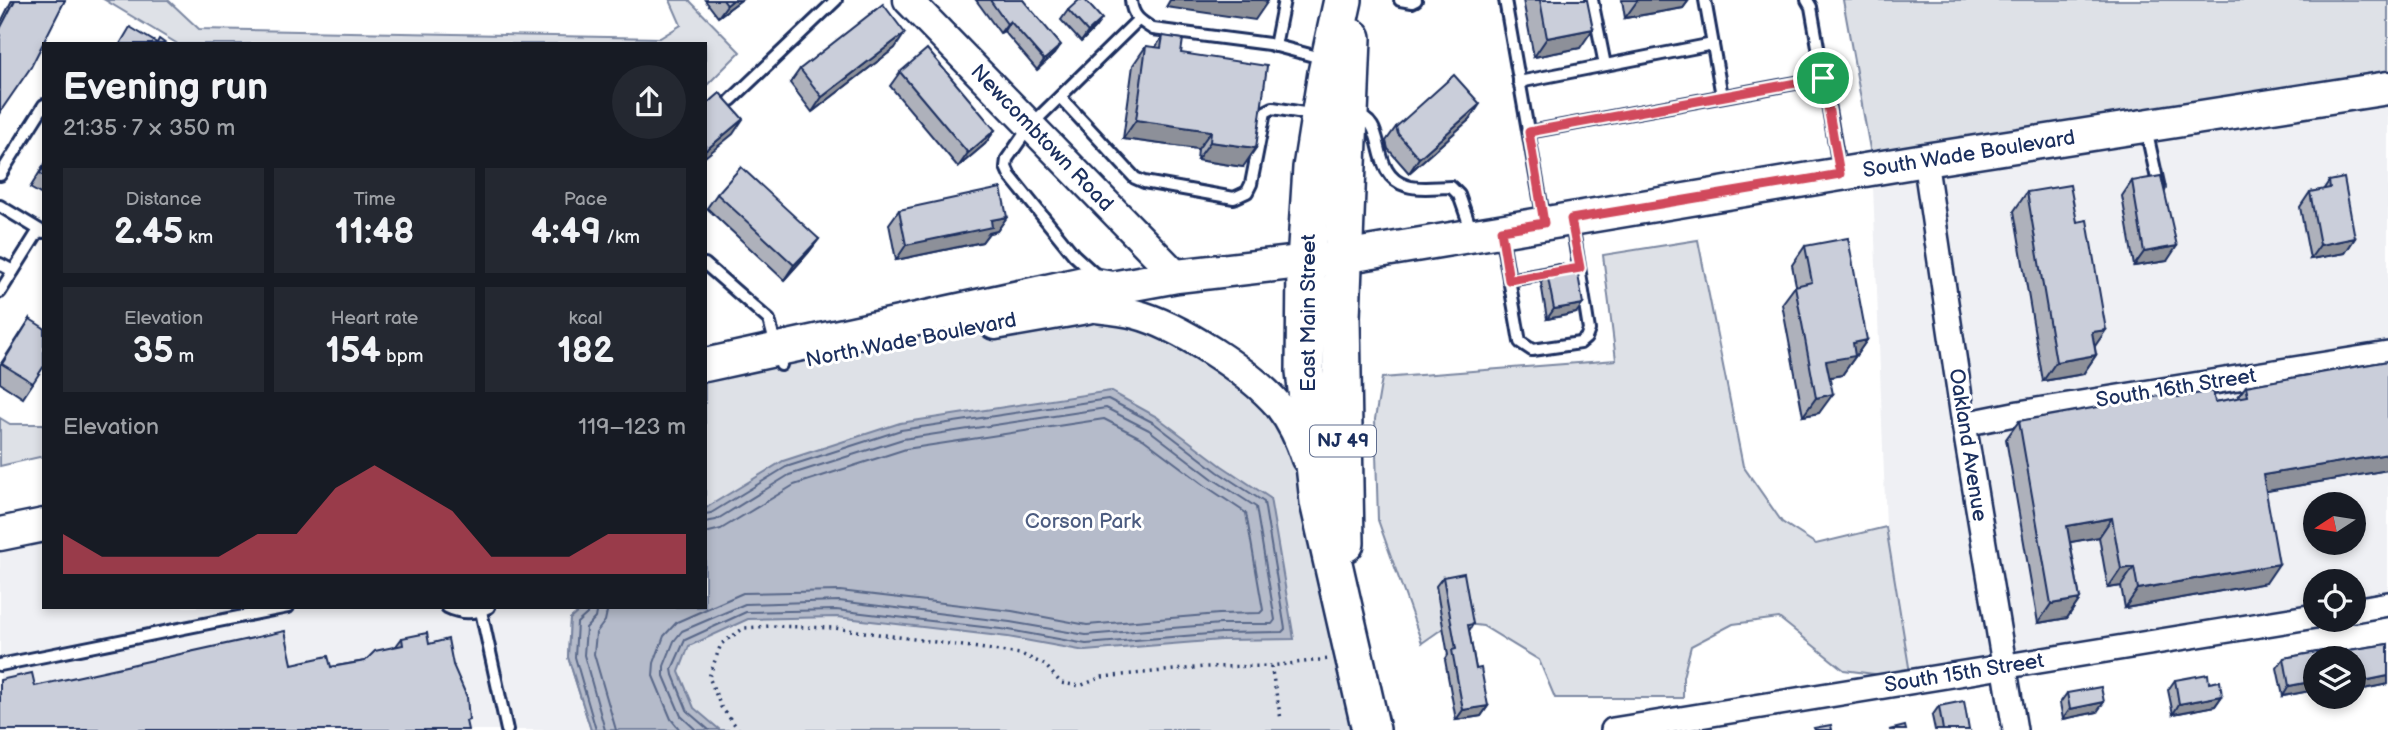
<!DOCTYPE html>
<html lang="en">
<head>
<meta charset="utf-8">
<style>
	:root { --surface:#171b24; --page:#242831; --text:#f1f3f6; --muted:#9ea1a6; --accent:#d1495b }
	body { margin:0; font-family:"Balsamiq Sans",sans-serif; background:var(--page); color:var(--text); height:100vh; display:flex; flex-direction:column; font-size:26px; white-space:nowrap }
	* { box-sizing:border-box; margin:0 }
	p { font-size:23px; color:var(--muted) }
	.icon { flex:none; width:38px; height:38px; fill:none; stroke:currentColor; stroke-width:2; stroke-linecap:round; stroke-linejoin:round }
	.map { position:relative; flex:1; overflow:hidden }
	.details { position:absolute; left:42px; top:42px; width:665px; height:567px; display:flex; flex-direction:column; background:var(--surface); border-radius:0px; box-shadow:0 4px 10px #0003 }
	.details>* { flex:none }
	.needle { width:46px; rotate:258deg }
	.controls { position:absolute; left:2303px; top:492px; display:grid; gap:14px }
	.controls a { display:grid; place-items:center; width:63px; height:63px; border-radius:50%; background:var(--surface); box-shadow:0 4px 10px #0003; font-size:35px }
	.pin { position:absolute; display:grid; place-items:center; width:60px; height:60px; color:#fff; margin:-30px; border:4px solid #fff; border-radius:50%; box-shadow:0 2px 7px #0007 }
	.round { display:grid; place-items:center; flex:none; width:74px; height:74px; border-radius:37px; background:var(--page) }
	.summary { display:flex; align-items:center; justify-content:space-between; height:119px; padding:0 21px }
	h1 { font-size:38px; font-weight:700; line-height:52px }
	.stats { display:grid; grid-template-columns:repeat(3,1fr); gap:10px; height:119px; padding:7px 21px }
	.stats div { display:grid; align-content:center; border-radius:0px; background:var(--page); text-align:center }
	.stats b { font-size:35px; font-weight:700 }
	.stats small { font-size:19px; font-weight:400 }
	.stats p { font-size:19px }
	.chart { height:196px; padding:14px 21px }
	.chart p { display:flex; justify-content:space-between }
	.chart svg { width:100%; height:126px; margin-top:7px; fill:var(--accent); opacity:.7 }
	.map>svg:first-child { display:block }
	.built { fill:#eff0f4; fill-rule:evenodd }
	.green { fill:#dee1e7; stroke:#7c88a2; stroke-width:2 }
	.water { fill:#b5bbca; stroke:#77839f; stroke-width:2 }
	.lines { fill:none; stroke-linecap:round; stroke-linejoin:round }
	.shore { stroke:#596789; stroke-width:2 }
	.service-casing { stroke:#1b2f5e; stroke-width:16 }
	.minor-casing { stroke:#1b2f5e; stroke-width:28 }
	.tertiary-casing { stroke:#1b2f5e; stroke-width:33 }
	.secondary-casing { stroke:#1b2f5e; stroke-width:37 }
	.trunk-casing { stroke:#1b2f5e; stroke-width:42 }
	.path { stroke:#1b2f5e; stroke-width:3.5; stroke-dasharray:2 5; stroke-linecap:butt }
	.service { stroke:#fff; stroke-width:10 }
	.minor { stroke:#fff; stroke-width:23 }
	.tertiary { stroke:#fff; stroke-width:28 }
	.secondary { stroke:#fff; stroke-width:32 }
	.trunk { stroke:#fff; stroke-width:37 }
	.wall { fill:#aeb1bb; stroke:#1b2f5e; stroke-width:2 }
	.shaded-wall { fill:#8d9099; stroke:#1b2f5e; stroke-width:2 }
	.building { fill:#caceda; stroke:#1b2f5e; stroke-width:2 }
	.route-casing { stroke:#fff; stroke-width:14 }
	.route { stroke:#d1495b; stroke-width:9 }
	.labels { text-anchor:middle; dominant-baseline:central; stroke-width:6; stroke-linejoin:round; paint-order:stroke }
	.shield { fill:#fff; stroke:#5f6d8e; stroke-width:2 }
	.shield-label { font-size:19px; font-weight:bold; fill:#1b2f5e }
	.street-label { font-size:21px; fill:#1b2f5e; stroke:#fff }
	.park-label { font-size:21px; fill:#4c5c80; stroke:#fff }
</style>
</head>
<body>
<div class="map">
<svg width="2388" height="730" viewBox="0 0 2388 730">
	<rect width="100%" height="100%" fill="#fff"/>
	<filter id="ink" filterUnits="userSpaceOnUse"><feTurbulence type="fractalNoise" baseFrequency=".0143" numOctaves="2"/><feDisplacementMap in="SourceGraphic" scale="14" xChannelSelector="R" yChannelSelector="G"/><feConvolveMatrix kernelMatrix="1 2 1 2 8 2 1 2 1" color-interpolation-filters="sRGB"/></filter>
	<g filter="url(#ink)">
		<g class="built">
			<path d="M 2388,80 L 2388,602 L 2354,607 L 2354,581 L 2315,581 L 2315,614 L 1911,679 L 1886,527 L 1872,160 ZM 2315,504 L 2354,504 L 2354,542 L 2315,542 Z"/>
			<polygon points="44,525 44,607 584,607 570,619 591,730 0,730 0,534"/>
		</g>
		<g class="green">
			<polygon points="105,0 168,0 199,29 660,38 681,25 670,0 689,0 740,52 705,87 705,44 178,44"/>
			<polygon points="1843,0 2388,0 2388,80 1872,160"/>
			<polygon points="1698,240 1743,466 1782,522 1816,544 1886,527 1911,679 1844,670 1779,618 1733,624 1691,646 1683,677 1683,698 1555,698 1539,660 1483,626 1452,622 1422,643 1378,520 1375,419 1382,378 1616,360 1603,255"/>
			<polygon points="1087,307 1160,323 1295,428 1371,730 591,730 568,657 570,619 584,607 705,607 705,382 905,339"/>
			<polygon points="0,418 10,424 44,424 44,456 0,466"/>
		</g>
		<polygon class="water" points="1110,391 1157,417 1222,466 1270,498 1294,639 1221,640 1085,651 1008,637 837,617 748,619 689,646 679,672 694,708 720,730 591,730 568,657 570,619 584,607 705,607 705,509 709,506 783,461 900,423"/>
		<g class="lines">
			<g class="shore">
				<polyline points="705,514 711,513 786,467 901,430 1108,399 1154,423 1218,472 1264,502 1285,629 1282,632 1221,633 1086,644 1009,630 836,610 746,612 685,640 672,669 673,675 688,712 709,730"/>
				<polyline points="588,607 587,614 577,623 575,657 596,730"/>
				<polyline points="597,607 595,618 586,628 584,655 605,730"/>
				<polyline points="608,607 605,621 596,633 594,654 616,730"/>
				<polyline points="680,730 671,719 653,676 654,663 664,636 677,622 743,593 840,591 1012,611 1087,625 1219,614 1260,613 1263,610 1246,513 1207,487 1143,439 1104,419 906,449 794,485 721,529 705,533"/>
				<polyline points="696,730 681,716 664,676 664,666 674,641 682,631 745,604 839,601 1010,622 1086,635 1221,624 1272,624 1275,620 1256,507 1213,479 1149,430 1106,408 903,439 789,475 716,520 705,522"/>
			</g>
			<g class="service-casing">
				<g id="service">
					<path d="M 1131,0 C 1132,16 1140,21 1153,29 L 1269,44 L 1325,59"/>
					<polyline points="1400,0 1412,2 1416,0"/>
					<polyline points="1505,0 1544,221"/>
					<polyline points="1592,0 1605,65"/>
					<polyline points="1705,0 1722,96"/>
					<polyline points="1807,0 1811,7 1840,172"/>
					<polyline points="1275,46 1284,0"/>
					<polyline points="1519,82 1713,44"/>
					<polyline points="1060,97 1135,178 1144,182 1234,198 1247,192 1251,184 1265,112 1273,108 1316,115"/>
					<polyline points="731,100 836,0"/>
					<path d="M 1355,116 C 1390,119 1367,174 1407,186 C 1419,190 1438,187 1451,187 L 1459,195 L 1472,232"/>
					<polyline points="2146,129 2159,188"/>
					<polyline points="1529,132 1823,78"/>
					<polyline points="0,175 44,105"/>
					<polyline points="0,206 43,232"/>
					<polyline points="1501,233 1520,342 1532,350 1580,343 1586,338 1589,330 1572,223"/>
					<polyline points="0,264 13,271"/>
					<polyline points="705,264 769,320 781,365"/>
					<polyline points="1098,277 1074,255 1010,176 1006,167 1007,159 1030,126 1138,20"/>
					<polyline points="1509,280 1560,271"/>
					<polyline points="0,292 39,230"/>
					<path d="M 447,607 C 461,614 475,614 489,607"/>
					<polyline points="481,611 507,730"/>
					<polyline points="0,665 288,607"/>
				</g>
			</g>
			<g class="minor-casing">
				<g id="minor">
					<polyline points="1925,160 1964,424 2015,730"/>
					<polyline points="1964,424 2019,413 2388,354"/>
					<polyline points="2354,610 2388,604"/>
					<polyline points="1613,730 2315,616"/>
				</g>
			</g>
			<g class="tertiary-casing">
				<g id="tertiary">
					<polyline points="908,0 1177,276"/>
					<path d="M 1087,307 C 1102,309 1119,310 1135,314 C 1178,325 1250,372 1279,406 C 1292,422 1299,439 1306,459"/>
				</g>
			</g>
			<g class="secondary-casing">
				<g id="secondary">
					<polyline points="995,323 1087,307 1112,288"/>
					<polyline points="705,365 1084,283 1112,288 1177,276 1343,257 1925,160 2388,88"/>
					<polyline points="0,534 44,525"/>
				</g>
			</g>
			<g class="trunk-casing">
				<g id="trunk">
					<polyline points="1343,0 1327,73 1312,168 1306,262 1305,371 1319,502 1371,730"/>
					<polyline points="1345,543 1341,317 1352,38"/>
				</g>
			</g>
			<g class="path">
				<polyline points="1271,666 1281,719"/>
				<polyline points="739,730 721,707 709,677 721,644 744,628 771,626 835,628 1021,654 1045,665 1061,683 1080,686 1102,677 1205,667 1271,666 1329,659"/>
			</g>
			<use href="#service" class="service"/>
			<use href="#minor" class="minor"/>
			<use href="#tertiary" class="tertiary"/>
			<use href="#secondary" class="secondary"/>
			<use href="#trunk" class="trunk"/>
		</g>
		<g class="wall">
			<polygon points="12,0 65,0 0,112 0,24"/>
			<polygon points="705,0 741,0 718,17"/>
			<polygon points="976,0 1023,0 1054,54 1037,70 1004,31 1000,33"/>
			<polygon points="1523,0 1587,0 1580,48 1534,57"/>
			<polygon points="1622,0 1689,0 1683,8 1625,18"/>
			<polygon points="1068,10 1095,28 1081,42 1061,20"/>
			<polygon points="1163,36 1181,53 1243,167 1197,160 1198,149 1123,139 1133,65 1146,46 1155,48"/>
			<polygon points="895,48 812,112 790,83 800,69"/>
			<polygon points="900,72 995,130 985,144 958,167 890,86"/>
			<polygon points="1470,119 1409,173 1388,149 1386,141 1396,127"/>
			<polygon points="44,165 44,196 30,188"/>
			<polygon points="2132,181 2167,261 2134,266 2122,196"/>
			<polygon points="2329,181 2355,238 2345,253 2310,259 2300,207 2310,192 2323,190"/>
			<polygon points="2027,192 2077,222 2096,355 2083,374 2043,381 2014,211"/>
			<polygon points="717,194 819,239 808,253 784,280 707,208"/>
			<polygon points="899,210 1007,217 997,231 989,233 982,242 896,260 889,224"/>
			<polygon points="1805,246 1867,340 1842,375 1829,377 1819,413 1803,416 1782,304 1796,285 1792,265"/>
			<polygon points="1547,273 1576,313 1547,319 1541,283"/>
			<polygon points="30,319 33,383 23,398 0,383 0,365"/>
			<polygon points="2388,361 2388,470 2266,491 2266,583 2125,608 2121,586 2108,588 2099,537 2070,542 2080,599 2067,618 2038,623 2006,439 2019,421 2178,397 2215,402 2237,398 2246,386"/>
			<polygon points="1443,577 1473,624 1469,631 1476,669 1488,706 1481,716 1456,720 1445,660 1448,655 1436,586"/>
			<polygon points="402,638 429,644 453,665 35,686 292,664 331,667 365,661 396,646"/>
			<polygon points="2388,644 2388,684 2354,691 2354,658 2315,658 2315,690 2283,696 2277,668 2284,658 2323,651 2323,654"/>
			<polygon points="2175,680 2209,683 2222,696 2215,706 2173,714 2168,690"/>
			<polygon points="2067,693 2097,712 2063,719 2060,703"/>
			<polygon points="1939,706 1969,730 1935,730 1932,716"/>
		</g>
		<g class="shaded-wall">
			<polygon points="733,0 741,0 718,17 727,5"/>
			<polygon points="1170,0 1262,0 1268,1 1255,20 1166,7"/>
			<polygon points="1638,0 1689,0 1683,8 1625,18"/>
			<polygon points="1102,19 1095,28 1081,42 1088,32"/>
			<polygon points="1010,21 1004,31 1000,33 1007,24"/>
			<polygon points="1593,29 1580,48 1534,57 1547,38"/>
			<polygon points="905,33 895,48 812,112 822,97"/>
			<polygon points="1061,45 1054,54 1037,70 1044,60"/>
			<polygon points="1480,104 1470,119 1409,173 1419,158"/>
			<polygon points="743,119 733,134 705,157 705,151"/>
			<polygon points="1136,120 1211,131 1198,149 1123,139"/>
			<polygon points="995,130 985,144 958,167 968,153"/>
			<polygon points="1210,142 1256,148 1243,167 1197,160"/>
			<polygon points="1007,217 997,231 989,233 982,242 896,260 906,245 991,220"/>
			<polygon points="2355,238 2345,253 2310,259 2320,245"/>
			<polygon points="819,239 808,253 784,280 794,265"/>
			<polygon points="2177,246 2167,261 2134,266 2144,252"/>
			<polygon points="1583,304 1576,313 1547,319 1554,309"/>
			<polygon points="2106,330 2093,349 2092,332"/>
			<polygon points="1867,340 1842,375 1813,380 1826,361 1853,343"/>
			<polygon points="2096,355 2083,374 2043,381 2056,362"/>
			<polygon points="1833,394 1819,413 1803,416 1816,398"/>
			<polygon points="2388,454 2388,470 2250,494 2263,475"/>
			<polygon points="2112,518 2099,537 2054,545 2067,526"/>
			<polygon points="2279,564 2266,583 2125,608 2138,589"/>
			<polygon points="2134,567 2121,586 2108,588 2121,569"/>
			<polygon points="2080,599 2067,618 2038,623 2051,604"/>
			<polygon points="2388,676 2388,684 2354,691 2354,683"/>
			<polygon points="2315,681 2315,690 2283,696 2289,686"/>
			<polygon points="2222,696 2215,706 2173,714 2179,704"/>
			<polygon points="2104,702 2097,712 2063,719 2070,709"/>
			<polygon points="1488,706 1481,716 1456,720 1463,710"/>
		</g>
		<g class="building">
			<polygon points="15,0 65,0 31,67 0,112 0,29"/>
			<polygon points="723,0 733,0 727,5"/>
			<polygon points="990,0 1023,0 1061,45 1044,60 1010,21 1007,24"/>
			<polygon points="1079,0 1085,0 1102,19 1088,32 1068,10"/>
			<polygon points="1540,0 1587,0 1593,29 1547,38"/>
			<polygon points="883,4 905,33 822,97 800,69"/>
			<polygon points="130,27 157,43 159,39 166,44 120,44"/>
			<polygon points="1163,36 1183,39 1181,53 1267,66 1256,148 1210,142 1211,131 1136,120 1146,46 1161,48"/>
			<polygon points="927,49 995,130 968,153 900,72"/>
			<polygon points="1454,75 1480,104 1419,158 1398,134 1396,127"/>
			<polygon points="720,93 743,119 705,151 705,106"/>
			<polygon points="44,167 44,176 40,173"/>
			<polygon points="741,167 819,239 794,265 717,194"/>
			<polygon points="2161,176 2177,246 2144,252 2132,181"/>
			<polygon points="2344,178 2355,238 2320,245 2310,192 2330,188 2329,181"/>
			<polygon points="2070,185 2077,222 2087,220 2106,330 2092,332 2096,355 2056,362 2027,192"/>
			<polygon points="1001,188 1007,217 991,220 992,227 906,245 899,210"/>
			<polygon points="1848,238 1867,340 1853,343 1855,356 1826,361 1833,394 1816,398 1795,286 1812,282 1805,246"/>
			<polygon points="1577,268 1583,304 1554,309 1547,273"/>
			<polygon points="30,319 44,328 44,366 33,383 2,364"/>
			<polygon points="2388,361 2388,454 2263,475 2279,564 2138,589 2134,567 2121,569 2112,518 2067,526 2080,599 2051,604 2019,421 2177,393 2178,397 2213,391 2215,402 2248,396 2246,386"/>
			<polygon points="1464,573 1473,624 1468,625 1476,669 1481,668 1488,706 1463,710 1452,650 1456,649 1443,577"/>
			<polygon points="285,631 292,664 328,656 331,667 365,661 375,651 403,645 402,638 427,633 429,644 448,639 453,665 467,697 469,720 466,721 468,730 0,730 0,680 32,673 35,686"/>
			<polygon points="2388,644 2388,676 2354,683 2354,658 2315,658 2315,681 2289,686 2284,658 2323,651 2323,654"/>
			<polygon points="2208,674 2209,683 2220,681 2222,696 2179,704 2175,680"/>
			<polygon points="2101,687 2104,702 2070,709 2067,693"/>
			<polygon points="1964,701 1969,730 1943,730 1939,706"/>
			<polygon points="1831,725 1832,730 1815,730 1814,728"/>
			<polygon points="1905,726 1906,730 1889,730"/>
		</g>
	</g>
	<g class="lines" filter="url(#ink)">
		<g class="route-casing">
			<polygon id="route" points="1823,78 1840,174 1571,219 1580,268 1509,280 1501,230 1544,223 1529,132"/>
		</g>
		<use href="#route" class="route"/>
	</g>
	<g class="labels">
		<rect class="shield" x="1310" y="425.5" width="66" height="31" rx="5"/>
		<g class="shield-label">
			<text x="1343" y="441">NJ 49</text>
		</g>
		<g class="street-label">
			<text transform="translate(1042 138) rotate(46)">Newcombtown Road</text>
			<text transform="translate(1969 154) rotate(-9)">South Wade Boulevard</text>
			<text transform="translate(1308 313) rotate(-90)">East Main Street</text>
			<text transform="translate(911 340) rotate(-11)">North Wade Boulevard</text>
			<text transform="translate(2176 388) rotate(-9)">South 16th Street</text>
			<text transform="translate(1968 445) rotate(81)">Oakland Avenue</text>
			<text transform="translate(1964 673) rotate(-9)">South 15th Street</text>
		</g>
		<g class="park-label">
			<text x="1083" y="521">Corson Park</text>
		</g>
	</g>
</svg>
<div class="controls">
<a><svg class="needle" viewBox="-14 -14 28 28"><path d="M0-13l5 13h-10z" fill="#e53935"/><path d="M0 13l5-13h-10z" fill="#9ea1a6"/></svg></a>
<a><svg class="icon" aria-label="locate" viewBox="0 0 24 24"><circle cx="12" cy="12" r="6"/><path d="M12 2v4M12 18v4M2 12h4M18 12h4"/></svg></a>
<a><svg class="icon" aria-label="layers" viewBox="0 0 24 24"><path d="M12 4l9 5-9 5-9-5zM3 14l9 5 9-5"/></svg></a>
</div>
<div class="pin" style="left:1823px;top:78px;background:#1e9e55"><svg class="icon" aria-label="arrive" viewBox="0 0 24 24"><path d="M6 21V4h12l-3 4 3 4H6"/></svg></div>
<section class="details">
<div class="summary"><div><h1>Evening run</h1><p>21:35 · 7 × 350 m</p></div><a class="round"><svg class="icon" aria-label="share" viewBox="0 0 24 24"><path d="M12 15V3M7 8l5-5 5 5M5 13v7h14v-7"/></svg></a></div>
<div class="stats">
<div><p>Distance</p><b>2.45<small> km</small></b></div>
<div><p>Time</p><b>11:48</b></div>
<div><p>Pace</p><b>4:49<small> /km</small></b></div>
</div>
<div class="stats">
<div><p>Elevation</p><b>35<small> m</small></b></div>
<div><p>Heart rate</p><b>154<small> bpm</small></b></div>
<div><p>kcal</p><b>182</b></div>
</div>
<div class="chart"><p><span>Elevation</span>119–123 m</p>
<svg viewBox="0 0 160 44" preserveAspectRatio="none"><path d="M0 44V30L10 38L20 38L30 38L40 38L50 30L60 30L70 14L80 6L90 14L100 22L110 38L120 38L130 38L140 30L150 30L160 30V44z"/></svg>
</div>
</section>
</div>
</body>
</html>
